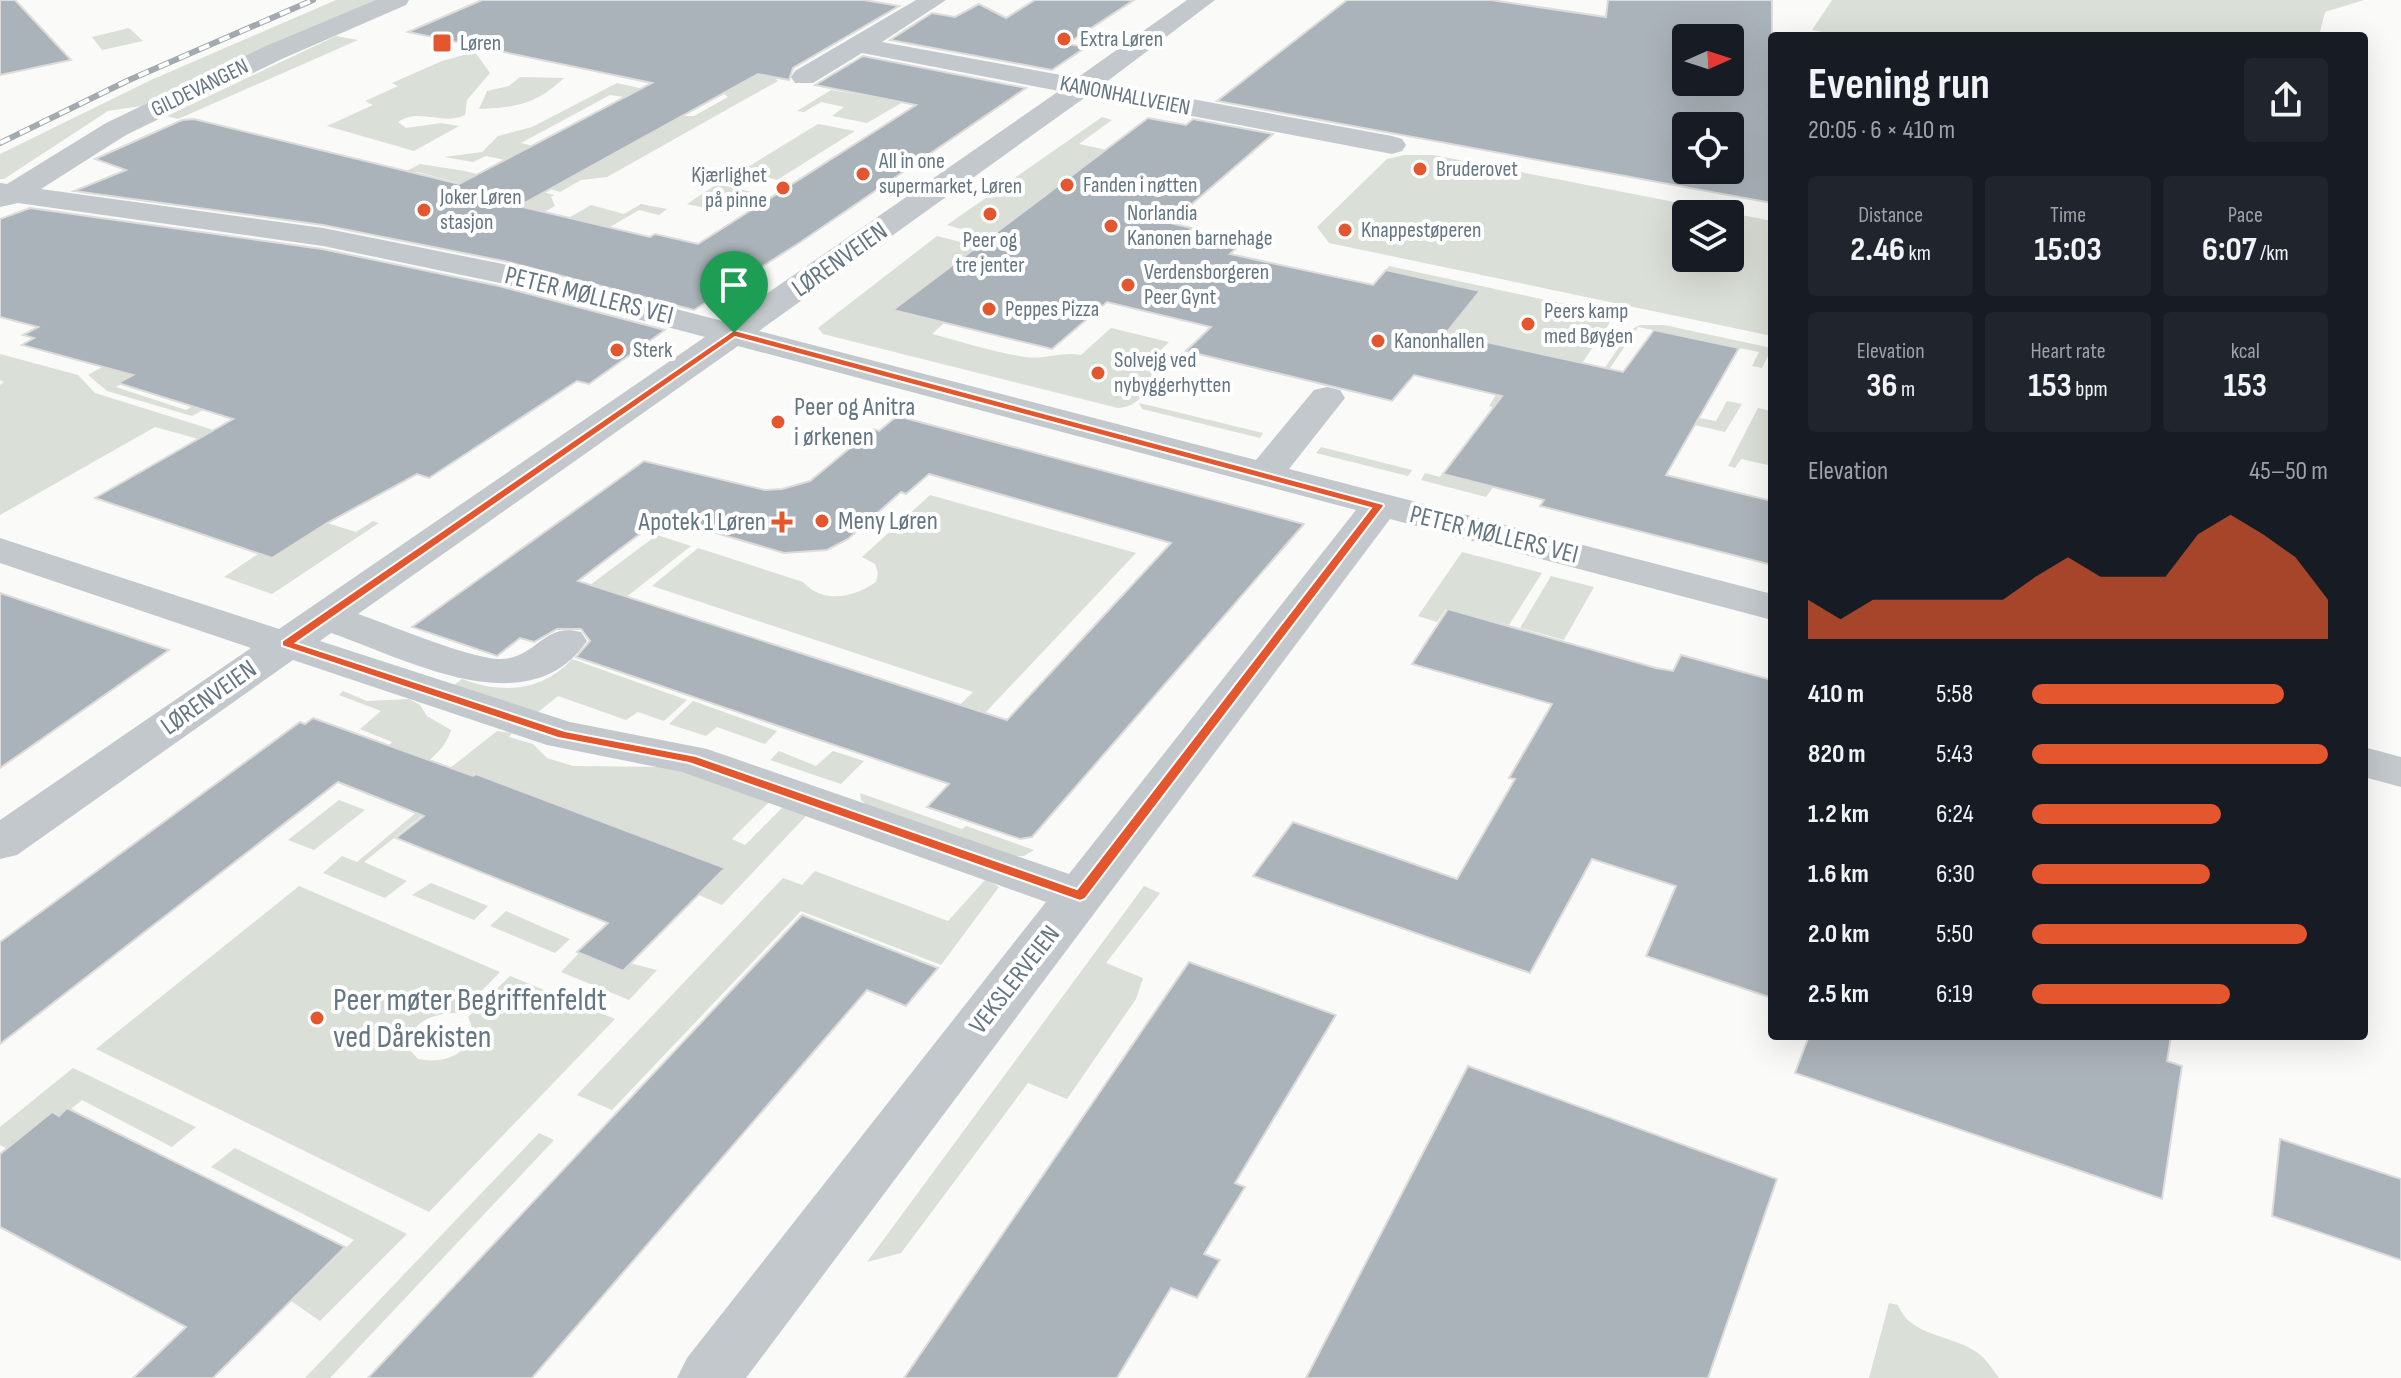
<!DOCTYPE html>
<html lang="en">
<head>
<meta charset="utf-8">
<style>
	:root { --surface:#171b24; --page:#20242c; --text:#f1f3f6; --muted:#9ea1a6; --accent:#e4572e }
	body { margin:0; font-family:"Sofia Sans Condensed",sans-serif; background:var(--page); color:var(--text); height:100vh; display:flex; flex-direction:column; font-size:30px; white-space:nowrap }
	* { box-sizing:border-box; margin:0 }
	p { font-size:26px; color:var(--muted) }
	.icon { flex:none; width:44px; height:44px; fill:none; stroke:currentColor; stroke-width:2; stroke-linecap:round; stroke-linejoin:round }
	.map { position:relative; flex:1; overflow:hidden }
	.panel { position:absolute; left:1768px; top:32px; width:600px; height:1008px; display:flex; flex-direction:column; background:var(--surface); border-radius:8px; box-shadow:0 8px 32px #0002 }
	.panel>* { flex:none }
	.needle { width:52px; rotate:87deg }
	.controls { position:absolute; left:1672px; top:24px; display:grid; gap:16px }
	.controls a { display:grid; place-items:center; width:72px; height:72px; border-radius:8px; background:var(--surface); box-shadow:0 8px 32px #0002; font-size:40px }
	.pin { position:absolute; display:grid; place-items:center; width:68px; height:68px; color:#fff; margin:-82px -34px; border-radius:50% 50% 50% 0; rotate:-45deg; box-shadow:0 0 8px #0007 }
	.pin .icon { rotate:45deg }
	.round { display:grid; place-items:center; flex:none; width:84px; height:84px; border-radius:8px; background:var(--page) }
	.summary { display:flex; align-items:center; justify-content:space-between; height:136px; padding:0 40px }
	h1 { font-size:44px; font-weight:700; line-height:60px }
	.figures { display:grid; grid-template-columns:repeat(3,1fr); gap:12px; height:136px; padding:8px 40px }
	.figures div { display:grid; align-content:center; border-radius:8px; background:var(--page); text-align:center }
	.figures b { font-size:34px; font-weight:700 }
	.figures small { font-size:22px; font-weight:400 }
	.figures p { font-size:22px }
	.chart { height:224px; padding:16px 40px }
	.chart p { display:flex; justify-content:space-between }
	.chart svg { width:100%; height:144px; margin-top:8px; fill:var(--accent); opacity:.7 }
	ul { padding:0 40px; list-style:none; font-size:26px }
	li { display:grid; grid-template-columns:128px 96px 1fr; align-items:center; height:60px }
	li i { height:20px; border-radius:10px; background:var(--accent) }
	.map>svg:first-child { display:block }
	.green { fill:#dadfd7; fill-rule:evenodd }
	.building { fill:#aab3b9; stroke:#dcdcda; stroke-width:2; fill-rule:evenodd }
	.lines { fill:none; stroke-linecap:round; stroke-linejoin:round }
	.minor { fill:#c3c8cc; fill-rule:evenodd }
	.rail-casing { stroke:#a2aab0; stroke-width:6 }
	.rail { stroke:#fff; stroke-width:4; stroke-dasharray:11; stroke-linecap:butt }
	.route { fill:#e4572e; stroke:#fff; stroke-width:2; fill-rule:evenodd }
	.poi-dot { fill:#e4572e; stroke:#fff; stroke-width:3 }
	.labels { text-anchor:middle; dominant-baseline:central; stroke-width:8; stroke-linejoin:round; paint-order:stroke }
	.far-poi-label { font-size:22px; fill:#657683; stroke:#fff; text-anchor:start }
	.far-street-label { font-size:22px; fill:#657683; stroke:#fff }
	.street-label { font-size:26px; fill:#657683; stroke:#fff }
	.poi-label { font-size:26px; fill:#657683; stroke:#fff; text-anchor:start }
	.near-poi-label { font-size:32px; fill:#657683; stroke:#fff; text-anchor:start }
</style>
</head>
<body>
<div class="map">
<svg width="2401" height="1378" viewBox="0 0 2401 1378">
	<rect width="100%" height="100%" fill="#fafaf8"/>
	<g class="green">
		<polygon points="336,0 381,0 141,106 108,111 4,179 0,179 0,154 151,80"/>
		<polygon points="1832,0 2364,0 2325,12 2319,36 1845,36 1812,30"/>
		<polygon points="129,28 143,41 102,50 92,37"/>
		<polygon points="336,36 358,40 178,119 167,116"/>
		<polygon points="807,46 775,78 778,81 607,177 581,180 560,192 550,189 561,183 534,166 486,156 473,162 444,157 482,152 498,136 532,127 617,83 648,90 659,102 610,95 521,143 562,153 551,162 584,170 681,116 694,116 728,97 723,93"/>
		<path d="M 475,52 L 490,73 L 467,100 L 465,115 C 443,126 419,107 398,122 L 406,128 L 441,123 L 459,126 L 414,151 L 327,126 L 373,105 L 365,101 L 398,86 L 392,83 L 442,61 Z"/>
		<path d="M 520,77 L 564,78 C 535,105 517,107 479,109 L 487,91 L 509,86 Z"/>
		<polygon points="831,90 903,102 867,123 832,116 844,107 821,102 804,112 797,111"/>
		<polygon points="1102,117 1112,120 1079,144 1107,150 992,238 947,225"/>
		<polygon points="818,124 855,131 777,180 743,170"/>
		<path d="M 1405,155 L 1433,155 L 1772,221 L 1772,336 L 1329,243 L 1317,227 L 1387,159 ZM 1686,214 L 1730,214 L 1730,258 L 1686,258 Z"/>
		<polygon points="420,164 465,171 554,195 551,197 555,206 492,242 465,237 525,200 417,172 350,207 340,205"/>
		<polygon points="717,184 756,193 724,212 687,204"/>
		<polygon points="641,204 667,209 659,215 639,210 610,227 603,225 554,254 520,246 591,205 624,214"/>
		<path d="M 937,236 L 980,247 L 894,310 L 944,323 L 932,334 C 962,342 993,352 1025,357 C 1044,360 1063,351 1081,355 L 1111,328 L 1169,342 L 1159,352 L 1173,355 L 1143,386 L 1150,388 C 1139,399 1134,407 1118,408 L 823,334 L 818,328 Z"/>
		<polygon points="1389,266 1615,315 1543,420 1489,406 1497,393 1571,360 1446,332 1481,291 1386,270"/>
		<polygon points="1640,325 1664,325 1772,348 1762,368 1752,366 1759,352 1638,327 1569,428 1563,427 1632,329"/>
		<polygon points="162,333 208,337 116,387 186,410 222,390 233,394 192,416 107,391 88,375"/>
		<polygon points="0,354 78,375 95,393 281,451 270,459 155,427 0,515 0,385 4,382 0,380"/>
		<polygon points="1727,401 1742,404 1725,432 1695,425 1700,418 1716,421"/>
		<polygon points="1139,403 1156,407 1263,433 1260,438 1142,409"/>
		<polygon points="1758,408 1772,411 1772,466 1741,459 1735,468 1728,466"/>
		<polygon points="1537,426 1486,497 1421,480 1425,473 1440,477 1457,454 1493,463"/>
		<polygon points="1321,447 1412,470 1408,476 1316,453"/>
		<path d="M 930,495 L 1136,553 L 934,767 L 906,758 L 973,692 L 652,586 L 698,548 L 803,582 C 823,604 853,598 876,582 L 878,573 L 875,564 L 862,557 Z"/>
		<polygon points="373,521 379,523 272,594 224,577 258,554 272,558 327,523 356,532"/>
		<polygon points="657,535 691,546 592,624 570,600"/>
		<polygon points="1462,552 1542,573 1509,625 1446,609 1437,622 1418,616"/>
		<polygon points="1551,576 1594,587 1564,640 1520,628"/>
		<path d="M 572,659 L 687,700 L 664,721 L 638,712 L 626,720 L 558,696 L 532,717 L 453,686 L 462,679 C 501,694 542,692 572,659 Z"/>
		<path d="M 343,691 L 367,701 L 409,699 L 420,705 L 427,716 L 451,730 C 444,755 416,769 396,785 L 387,748 L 392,742 L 360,729 L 381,711 L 339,695 Z"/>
		<polygon points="693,701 777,731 765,744 717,727 706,736 669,724"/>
		<polygon points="497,731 512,733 509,737 533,744 547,758 573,766 669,767 769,802 732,839 745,845 784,806 806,816 722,905 699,895 723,871 475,773 364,862 407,881 385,898 323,873 342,856 357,862 436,796 421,791"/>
		<polygon points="779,751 816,766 833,751 864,761 841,784 770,760"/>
		<polygon points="860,793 962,829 966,826 1034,850 1024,856 1010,856 869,807 861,800"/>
		<polygon points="339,800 365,810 314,850 288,840"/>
		<polygon points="815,871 948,921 986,879 999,887 941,965 801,911 612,1110 577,1095 783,878 802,885"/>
		<polygon points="431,883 488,906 474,920 412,895"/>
		<path d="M 299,886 L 500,972 L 460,1013 C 436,1012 410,1021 407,1047 L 418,1059 C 442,1064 466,1056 474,1032 L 468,1017 L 510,976 L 615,1019 L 429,1212 L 96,1049 Z"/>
		<polygon points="1144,886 1160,893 1106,963 1143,978 1136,999 1067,1099 1028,1083 901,1253 867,1262"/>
		<polygon points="506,911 570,939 555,953 490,926"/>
		<polygon points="581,951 657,970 629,1000 561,972"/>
		<polygon points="73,1068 196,1127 172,1147 82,1100 16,1154 0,1145 0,1127"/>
		<polygon points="539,1133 554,1140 330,1378 305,1378"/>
		<polygon points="235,1148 407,1234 320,1321 291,1301 354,1240 211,1167"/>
		<path d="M 1889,1303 L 1898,1305 C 1910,1337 1952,1334 1978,1353 C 1986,1359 1993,1370 1999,1378 L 1869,1378 Z"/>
	</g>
	<g class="building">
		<polygon points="0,0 15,0 71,60 0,75"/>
		<polygon points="482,0 864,0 899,6 793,68 789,80 758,74 519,206 650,237 655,234 698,244 916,105 815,85 863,56 1026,88 799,243 694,310 504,261 323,225 74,191 126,170 95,159 182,120 194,119 459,184 652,83 408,32"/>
		<polygon points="1035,0 1134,0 1067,44 1086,47 1052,70 890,40 932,13 955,17 979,4 1006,18"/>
		<path d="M 1347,0 L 1491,0 L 1606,17 L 1608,0 L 1772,0 L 1772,203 L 1217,101 ZM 1686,38 L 1730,38 L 1730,82 L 1686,82 ZM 1686,126 L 1730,126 L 1730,170 L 1686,170 Z"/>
		<polygon points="1148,118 1186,125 1193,119 1273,134 1170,223 1192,228 1188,232 1243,242 1230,254 1373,285 1386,270 1480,291 1446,333 1623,372 1654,330 1739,348 1666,475 1772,501 1772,565 1540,506 1544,500 1443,474 1502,396 1414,375 1392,401 1186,351 1211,327 1107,302 1052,349 893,310"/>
		<polygon points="30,208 322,249 499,286 665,330 589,384 577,381 429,478 417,474 327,523 272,558 95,498 233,419 118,383 133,375 22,345 34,338 23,335 38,327 0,317 0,219"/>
		<path d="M 897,416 L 1304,524 L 1032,837 L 1020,839 L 927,807 L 949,784 L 576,657 L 590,641 L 581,629 L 557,629 L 534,642 L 520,638 L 497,656 L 412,627 L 644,461 L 765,490 L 782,489 L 810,481 L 873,429 L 879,431 ZM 929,474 L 1171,543 L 1007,720 L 578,581 L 662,517 L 784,553 L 827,550 L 848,539 L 901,492 L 906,494 Z"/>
		<polygon points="0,593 169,650 0,768"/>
		<polygon points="1448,609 1656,668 1673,671 1681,655 1772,680 1772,998 1646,956 1676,886 1592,859 1530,973 1253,876 1293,822 1457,879 1515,779 1509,778 1552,704 1412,664"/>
		<polygon points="313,718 473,776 476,774 725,868 623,971 577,952 608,923 396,838 424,816 338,782 0,1044 0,942 300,722 305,724"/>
		<polygon points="802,915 938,968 906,1006 867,990 532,1378 368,1378"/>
		<polygon points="1189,962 1336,1015 1235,1183 1245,1187 1204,1254 1220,1260 1197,1298 1171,1288 1117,1378 904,1378"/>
		<polygon points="1809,1036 2171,1036 2167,1061 2182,1066 2162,1199 1795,1073"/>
		<polygon points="1468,1066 1777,1179 1708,1378 1306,1378"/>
		<polygon points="67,1108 345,1247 213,1378 133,1378 186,1327 0,1227 0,1154 52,1112 59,1116"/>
		<polygon points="2280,1139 2401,1179 2401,1260 2272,1216"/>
	</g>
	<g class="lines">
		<g class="minor">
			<path d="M 376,0 L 409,0 L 406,5 L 284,58 L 126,135 L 41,189 L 323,228 L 503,264 L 726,322 L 1059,91 L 862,53 L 813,83 L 795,83 L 791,77 L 795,71 L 916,0 L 946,0 L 882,42 L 1077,78 L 1187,0 L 1215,0 L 1105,83 L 1392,136 L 1402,139 L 1406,145 L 1402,151 L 1392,154 L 1087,96 L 759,331 L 1256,460 L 1314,390 L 1327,387 L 1340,390 L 1345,398 L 1289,469 L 1772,594 L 1772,620 L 1390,519 L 746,1378 L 677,1378 L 687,1358 L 1046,902 L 682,772 L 547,745 L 293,660 L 17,855 L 0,859 L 0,820 L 251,648 L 0,563 L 0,538 L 279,629 L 705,337 L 500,283 L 323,246 L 18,203 L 0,207 L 0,183 L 7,184 L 106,123 L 266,46 ZM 738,346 L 1356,510 L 1069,874 L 707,749 L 570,722 L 320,641 L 331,633 C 407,659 528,727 587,641 L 581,632 C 543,622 538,657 502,659 C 473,660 390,625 358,614 Z"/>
			<polygon points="2364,747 2401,757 2401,787 2364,777"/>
		</g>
		<g class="rail-casing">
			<polyline id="rail" points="0,143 129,80 313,0"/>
		</g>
		<use href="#rail" class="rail"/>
	</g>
	<path class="route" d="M 734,330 L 1383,504 L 1384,506 L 1085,899 L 1080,901 L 689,763 L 558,738 L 282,646 L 282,641 ZM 735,337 L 1371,508 L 1077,889 L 696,756 L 565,731 L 296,643 Z"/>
	<g class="poi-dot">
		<circle cx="1064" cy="39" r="8"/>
		<rect x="432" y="33" width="20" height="20" rx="4"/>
		<circle cx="1420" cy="169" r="8"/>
		<circle cx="863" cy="174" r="8"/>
		<circle cx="1067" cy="185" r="8"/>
		<circle cx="783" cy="188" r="8"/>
		<circle cx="424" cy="210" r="8"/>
		<circle cx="990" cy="214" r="8"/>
		<circle cx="1111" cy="226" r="8"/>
		<circle cx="1345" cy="230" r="8"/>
		<circle cx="1128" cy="285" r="8"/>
		<circle cx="989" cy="309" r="8"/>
		<circle cx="1528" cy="324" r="8"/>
		<circle cx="1378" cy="341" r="8"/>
		<circle cx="617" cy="350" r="8"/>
		<circle cx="1098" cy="373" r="8"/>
		<circle cx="778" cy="422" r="8"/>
		<circle cx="822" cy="521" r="8"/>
		<path d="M778 510h8v8h8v8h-8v8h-8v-8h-8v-8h8z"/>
		<circle cx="317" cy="1018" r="8"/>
	</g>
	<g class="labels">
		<g class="far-poi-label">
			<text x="1080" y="39">Extra Løren</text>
			<text x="460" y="43">Løren</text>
			<text x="879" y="161">All in one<tspan x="879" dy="25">supermarket, Løren</tspan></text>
			<text x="1436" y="169">Bruderovet</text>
			<text x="767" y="175" text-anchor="end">Kjærlighet<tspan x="767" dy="25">på pinne</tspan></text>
			<text x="1083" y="185">Fanden i nøtten</text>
			<text x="440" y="197">Joker Løren<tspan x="440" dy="25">stasjon</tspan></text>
			<text x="1127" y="213">Norlandia<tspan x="1127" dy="25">Kanonen barnehage</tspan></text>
			<text x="1361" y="230">Knappestøperen</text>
			<text x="990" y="240" text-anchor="middle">Peer og<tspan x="990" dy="25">tre jenter</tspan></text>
			<text x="1144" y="272">Verdensborgeren<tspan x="1144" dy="25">Peer Gynt</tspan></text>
			<text x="1005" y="309">Peppes Pizza</text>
			<text x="1544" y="311">Peers kamp<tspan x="1544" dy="25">med Bøygen</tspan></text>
			<text x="1394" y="341">Kanonhallen</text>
			<text x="633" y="350">Sterk</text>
			<text x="1114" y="360">Solvejg ved<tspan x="1114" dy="25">nybyggerhytten</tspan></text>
		</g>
		<g class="far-street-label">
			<text transform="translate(200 88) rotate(-26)">GILDEVANGEN</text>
			<text transform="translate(1125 96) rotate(11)">KANONHALLVEIEN</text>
		</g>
		<g class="street-label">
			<text transform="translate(840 260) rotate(-35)">LØRENVEIEN</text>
			<text transform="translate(589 296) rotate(14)">PETER MØLLERS VEI</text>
			<text transform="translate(1494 535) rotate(14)">PETER MØLLERS VEI</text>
			<text transform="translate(209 698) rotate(-35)">LØRENVEIEN</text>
			<text transform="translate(1015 980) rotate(-52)">VEKSLERVEIEN</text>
		</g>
		<g class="poi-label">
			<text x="794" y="407">Peer og Anitra<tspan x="794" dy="30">i ørkenen</tspan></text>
			<text x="838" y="521">Meny Løren</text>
			<text x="766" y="522" text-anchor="end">Apotek 1 Løren</text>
		</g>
		<g class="near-poi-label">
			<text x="333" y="1000">Peer møter Begriffenfeldt<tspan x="333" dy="37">ved Dårekisten</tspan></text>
		</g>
	</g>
</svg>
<div class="controls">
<a><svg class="needle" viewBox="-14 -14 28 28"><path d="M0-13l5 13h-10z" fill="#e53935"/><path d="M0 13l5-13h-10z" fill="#9ea1a6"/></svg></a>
<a><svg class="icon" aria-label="locate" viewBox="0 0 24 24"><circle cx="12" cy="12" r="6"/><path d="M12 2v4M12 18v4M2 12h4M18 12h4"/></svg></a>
<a><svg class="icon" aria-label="layers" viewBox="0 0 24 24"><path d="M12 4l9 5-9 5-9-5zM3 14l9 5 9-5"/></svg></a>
</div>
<div class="pin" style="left:734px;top:333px;background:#1e9e55"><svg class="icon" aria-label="arrive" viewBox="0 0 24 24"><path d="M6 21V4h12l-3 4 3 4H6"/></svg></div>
<section class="panel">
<div class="summary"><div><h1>Evening run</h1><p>20:05 · 6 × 410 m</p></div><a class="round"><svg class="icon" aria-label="share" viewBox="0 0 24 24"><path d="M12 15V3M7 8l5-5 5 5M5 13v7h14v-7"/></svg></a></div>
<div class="figures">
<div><p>Distance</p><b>2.46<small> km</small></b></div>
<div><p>Time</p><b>15:03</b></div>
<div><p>Pace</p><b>6:07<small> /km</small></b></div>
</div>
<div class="figures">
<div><p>Elevation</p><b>36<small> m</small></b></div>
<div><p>Heart rate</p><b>153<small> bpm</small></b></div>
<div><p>kcal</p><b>153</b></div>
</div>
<div class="chart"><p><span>Elevation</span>45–50 m</p>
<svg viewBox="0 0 160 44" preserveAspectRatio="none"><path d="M0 44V32L10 38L20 32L30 32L40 32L50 32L60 32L70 25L80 19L90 25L100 25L110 25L120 12L130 6L140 12L150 19L160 32V44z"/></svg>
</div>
<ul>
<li><b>410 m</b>5:58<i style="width:85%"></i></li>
<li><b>820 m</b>5:43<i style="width:100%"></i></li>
<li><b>1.2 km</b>6:24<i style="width:64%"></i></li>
<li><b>1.6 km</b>6:30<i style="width:60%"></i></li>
<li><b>2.0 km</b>5:50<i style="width:93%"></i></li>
<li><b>2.5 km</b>6:19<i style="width:67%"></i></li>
</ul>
</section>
</div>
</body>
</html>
